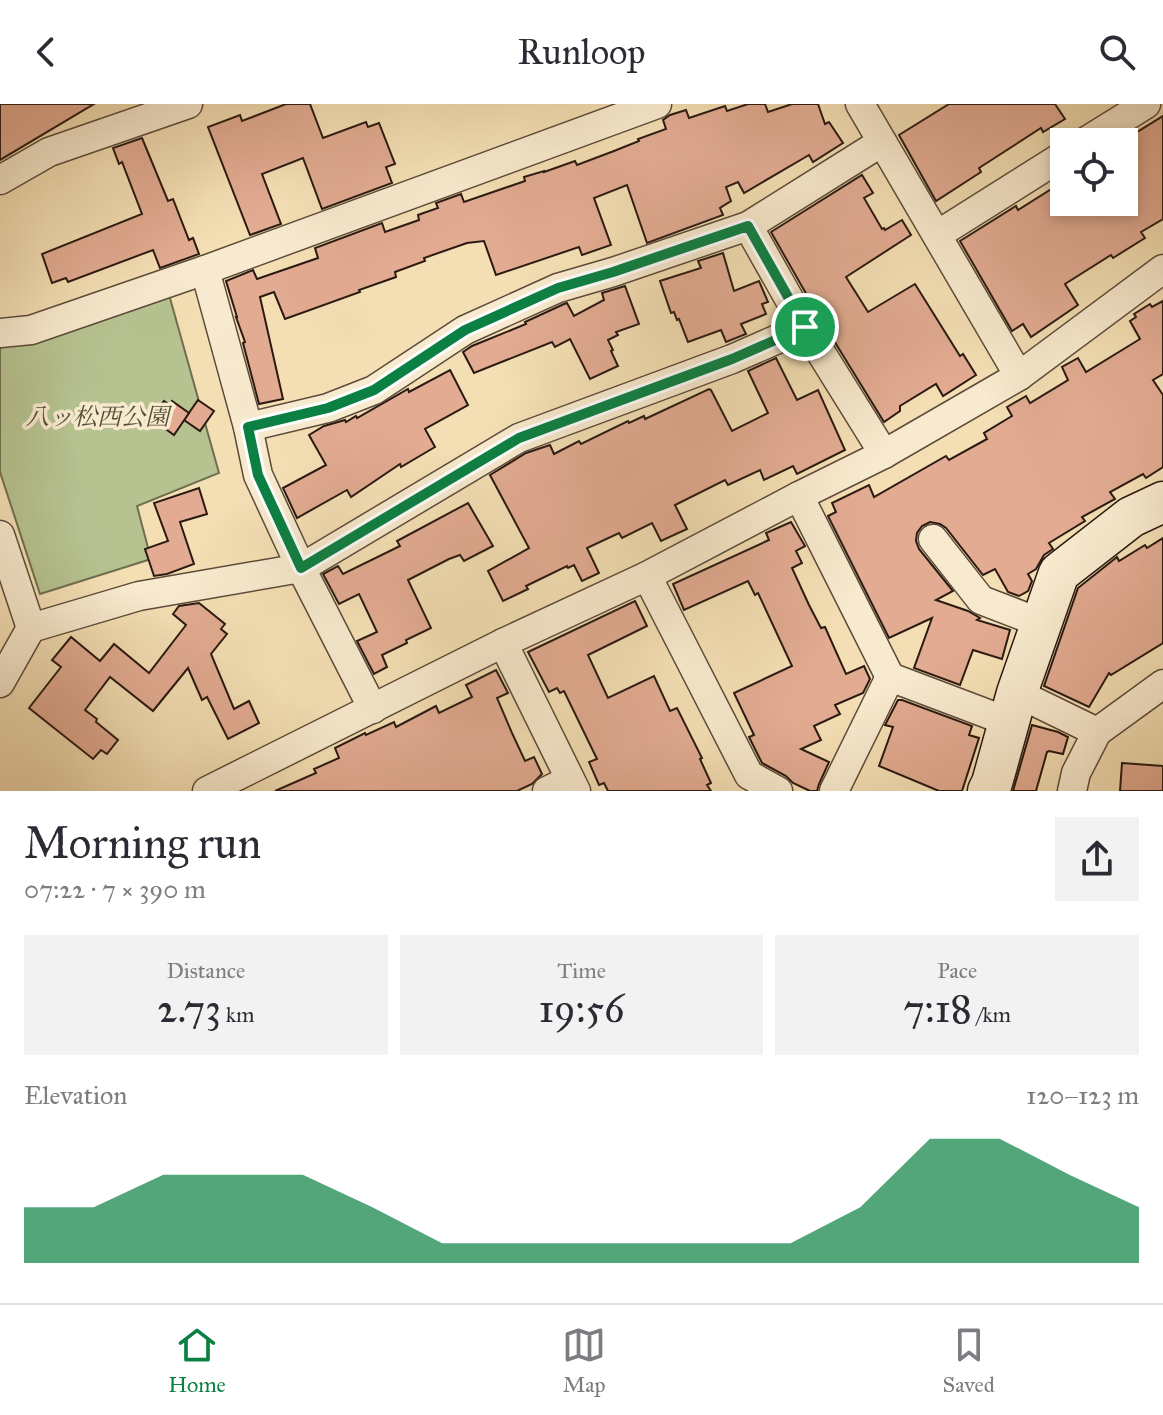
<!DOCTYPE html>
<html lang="en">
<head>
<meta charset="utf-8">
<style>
	:root { --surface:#fff; --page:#f2f2f3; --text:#2b2b33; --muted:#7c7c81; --line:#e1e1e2; --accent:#0b8043 }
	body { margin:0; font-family:"IM FELL Great Primer","Noto Serif JP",serif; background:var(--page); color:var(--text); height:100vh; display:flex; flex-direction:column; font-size:30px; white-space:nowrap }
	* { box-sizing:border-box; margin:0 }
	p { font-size:26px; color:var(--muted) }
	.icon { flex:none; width:44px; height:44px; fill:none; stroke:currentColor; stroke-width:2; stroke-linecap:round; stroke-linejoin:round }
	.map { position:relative; height:687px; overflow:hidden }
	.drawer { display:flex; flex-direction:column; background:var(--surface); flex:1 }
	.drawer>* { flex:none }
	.controls { position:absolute; left:1050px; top:24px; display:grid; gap:16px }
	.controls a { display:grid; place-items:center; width:88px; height:88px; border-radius:0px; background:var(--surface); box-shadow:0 4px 12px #0003; font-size:40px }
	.pin { position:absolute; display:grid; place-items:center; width:68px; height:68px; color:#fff; margin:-34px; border:4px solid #fff; border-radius:50%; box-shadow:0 2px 8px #0007 }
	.round { display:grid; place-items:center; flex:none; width:84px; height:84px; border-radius:0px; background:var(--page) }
	.headline { display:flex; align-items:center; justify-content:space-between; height:136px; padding:0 24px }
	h1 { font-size:44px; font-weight:600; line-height:60px }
	.figures { display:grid; grid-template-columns:repeat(3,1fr); gap:12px; height:136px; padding:8px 24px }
	.figures div { display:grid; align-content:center; border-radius:0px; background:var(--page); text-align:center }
	.figures b { font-size:40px; font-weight:600 }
	.figures small { font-size:22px; font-weight:400 }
	.figures p { font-size:22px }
	.chart { height:224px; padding:16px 24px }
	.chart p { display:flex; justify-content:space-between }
	.chart svg { width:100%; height:144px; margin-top:8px; fill:var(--accent); opacity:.7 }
	header { display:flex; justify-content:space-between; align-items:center; height:104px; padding:0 24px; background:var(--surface); font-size:36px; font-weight:600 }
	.dock { display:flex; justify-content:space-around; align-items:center; height:112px; border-top:2px solid var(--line); background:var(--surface); font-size:22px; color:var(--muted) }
	.dock a { display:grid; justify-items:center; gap:4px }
	.dock .current { color:var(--accent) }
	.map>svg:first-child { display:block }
	.green { fill:#b6c391; stroke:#706e51; stroke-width:2 }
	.building { fill:#e2ab92; stroke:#2a1a11; stroke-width:2 }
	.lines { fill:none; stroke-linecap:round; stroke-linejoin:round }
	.street-casing { stroke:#5c4b3a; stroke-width:31 }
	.secondary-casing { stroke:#2a1a11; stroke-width:43 }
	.street { stroke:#f8eace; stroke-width:28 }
	.secondary { stroke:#f8eace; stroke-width:40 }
	.route-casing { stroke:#fff; stroke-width:16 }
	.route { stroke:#0b8043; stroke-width:10 }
	.labels { text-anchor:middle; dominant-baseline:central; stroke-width:7; stroke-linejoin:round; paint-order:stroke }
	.park-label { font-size:24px; font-style:italic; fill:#544d37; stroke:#f8eace }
</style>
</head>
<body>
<header><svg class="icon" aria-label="back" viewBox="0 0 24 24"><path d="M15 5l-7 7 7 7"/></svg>Runloop<svg class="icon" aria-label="search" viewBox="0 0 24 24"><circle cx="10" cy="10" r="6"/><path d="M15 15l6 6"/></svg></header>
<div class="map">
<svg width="1163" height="687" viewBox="0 0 1163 687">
	<rect width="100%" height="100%" fill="#f4dfb4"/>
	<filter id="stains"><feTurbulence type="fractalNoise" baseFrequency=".0025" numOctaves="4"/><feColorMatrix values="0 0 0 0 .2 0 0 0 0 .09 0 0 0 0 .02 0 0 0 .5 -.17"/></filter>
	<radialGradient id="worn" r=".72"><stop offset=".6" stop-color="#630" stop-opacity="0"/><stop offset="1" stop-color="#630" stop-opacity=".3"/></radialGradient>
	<polygon class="green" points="168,187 219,369 137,402 151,455 40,490 0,368 0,244"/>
	<g class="building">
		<polygon points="0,0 94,0 0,56"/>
		<polygon points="286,0 310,0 323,34 366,18 368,23 379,19 395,60 386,63 392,79 322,105 303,54 262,70 281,120 250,131 208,23 240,11 242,17"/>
		<polygon points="748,0 765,0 768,8 792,0 818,0 825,20 829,18 843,39 813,58 809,51 744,89 738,78 726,83 731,97 720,104 723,111 647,139 627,81 594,94 611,141 582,151 579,143 496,171 484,137 467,139 424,154 425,157 395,168 396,173 359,186 360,188 285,215 274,188 260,193 283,295 259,300 243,239 245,238 236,213 237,213 226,177 253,166 257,175 318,154 315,144 382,119 385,128 419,116 418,111 438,104 436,99 461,90 464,98 525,77 524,73 544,67 544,68 575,57 577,61 614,47 639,37 638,35 666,25 663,16 670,11 686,6 689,14 725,2 727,7"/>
		<polygon points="949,0 1055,0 1065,15 1043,28 1041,24 979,64 981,68 936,97 899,31"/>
		<polygon points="1163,12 1163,115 1141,128 1145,134 1113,154 1111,151 1065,180 1078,201 1031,233 1023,220 1012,227 960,137 1016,102 1018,106 1064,77 1064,98 1124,98 1124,39 1126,38 1121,38"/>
		<polygon points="142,34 168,97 173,95 189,136 193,134 199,150 160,164 153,146 68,178 66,174 52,179 42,150 142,110 122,58 119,60 113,44"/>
		<polygon points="862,71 873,89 864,94 882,125 884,124 885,126 902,116 911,131 846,173 868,208 915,180 960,252 963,250 976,271 943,292 936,280 900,302 900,307 884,318 820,214 771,128"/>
		<polygon points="723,149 734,187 759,177 768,198 762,200 766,210 741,220 746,230 726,238 721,226 688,238 679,215 677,216 674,208 671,209 660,177 701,164 698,157"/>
		<polygon points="625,182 639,220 616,228 618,231 608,236 613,246 611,247 618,262 590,275 570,235 555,243 552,238 474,269 463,248 472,242 526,220 525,218 564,200 567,199 574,212 604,196 602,189"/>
		<polygon points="1163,197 1163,270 1153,276 1163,291 1163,363 1146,374 1143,370 1110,388 1115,395 1082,413 1085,417 1049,439 1053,445 1044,451 1036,465 1028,470 1032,477 1028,487 1019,492 1008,488 995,465 983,471 946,424 940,420 930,418 922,422 917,429 916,437 919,445 953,487 936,496 968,507 980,514 977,516 1010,526 1002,555 973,546 960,581 914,564 932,514 889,534 828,412 836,408 832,399 869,381 874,393 946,352 949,356 987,335 984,329 1012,312 1007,303 1026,292 1030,299 1068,276 1062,263 1078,254 1086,268 1140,235 1130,217 1136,213 1134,210 1150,200 1152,203"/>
		<polygon points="776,254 797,296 818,286 845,346 797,370 793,362 764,376 760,366 728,381 725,376 675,401 687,425 661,437 652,419 622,434 619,429 587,444 599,469 582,477 574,461 568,464 567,462 526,482 528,485 503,497 488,467 529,444 490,371 526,349 550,341 554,350 579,337 581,340 628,317 629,319 644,312 645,315 709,285 711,286 732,327 768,309 748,267"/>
		<polygon points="450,266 468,301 425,325 435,343 401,363 400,360 351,393 347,386 297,414 283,384 326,361 309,331 324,322 345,316 346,318 356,312 357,314 408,285 409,288"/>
		<polygon points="198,296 214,307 200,327 184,316"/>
		<polygon points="164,297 170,301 172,297 189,309 174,331 152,315"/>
		<polygon points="199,384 207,410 180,418 194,460 167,470 154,472 145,445 168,437 154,399"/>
		<polygon points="468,399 493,442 464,457 460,451 449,455 408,476 431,524 406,536 407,539 382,551 387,563 374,570 357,537 377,528 359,490 339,500 323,470 338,462 343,470 400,442 397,437"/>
		<polygon points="791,418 805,442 796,447 802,459 792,464 809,501 821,524 825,523 846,570 864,562 870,575 863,589 835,601 840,610 814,622 821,636 801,645 829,658 819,680 817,687 810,687 793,679 786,672 762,659 749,633 754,631 734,589 792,562 758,489 755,491 748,477 684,506 673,480 769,436 766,429"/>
		<polygon points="1163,434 1163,539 1111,571 1109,569 1089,603 1044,582 1078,484 1117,453 1119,457 1145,441 1147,444"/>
		<polygon points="635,497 647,522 588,551 608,594 654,572 670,607 677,604 702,654 700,655 711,679 707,681 711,687 608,687 604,679 599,681 589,658 597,655 564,587 560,589 557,584 549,588 528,548"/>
		<polygon points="199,499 225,520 221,525 227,530 211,550 234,605 249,597 259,619 228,635 207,593 202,596 188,564 153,607 110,573 85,606 97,615 96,618 118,636 107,650 101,646 93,655 29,604 61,563 52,556 71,533 100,557 114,540 149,569 186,521 173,510 179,502"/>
		<polygon points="496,566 508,589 497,594 512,629 525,657 534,653 542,670 532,680 517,687 275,687 316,669 314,665 339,654 335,644 365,629 366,631 394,618 396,623 436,602 439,609 472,593 466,581"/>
		<polygon points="898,596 902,596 972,622 969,631 979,634 962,687 939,687 879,662 893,623 885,621"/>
		<polygon points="1032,621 1058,628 1068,633 1063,650 1049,647 1047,648 1036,687 1013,687"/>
		<polygon points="1122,659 1163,662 1163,687 1120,687"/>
	</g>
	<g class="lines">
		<g class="street-casing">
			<g id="street">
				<polyline points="860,0 1019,272"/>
				<polyline points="1085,38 1146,0"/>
				<polyline points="0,76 49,48 188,0"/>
				<polyline points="748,122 805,223 884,350"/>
				<polyline points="937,131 1064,51"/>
				<polyline points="205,166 248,323 258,371 301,464 373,605"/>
				<polyline points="0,229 31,226 205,166 657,0"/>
				<polyline points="248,323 328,304 374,286 465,226 558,184 613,168 748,122 882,38"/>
				<polyline points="799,392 890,573 1009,618"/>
				<polyline points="0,431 31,524"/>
				<polyline points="933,435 981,496 1041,519"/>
				<polyline points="647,472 749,671 778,687"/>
				<polyline points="503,539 576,687"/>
				<polyline points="0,579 31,524 139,492 301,464 519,334 732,255 805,223"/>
				<polyline points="1017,589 1097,628"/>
				<polyline points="207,687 503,539 647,472 799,392 884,350 1019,272 1163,165"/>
				<polyline points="547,687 570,676"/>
				<polyline points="834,687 890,573"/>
				<polyline points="1072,687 1076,669 1097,628 1163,580"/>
			</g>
		</g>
		<g class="secondary-casing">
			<polyline id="secondary" points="988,687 992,679 1017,589 1059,469 1131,413 1163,398"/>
		</g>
		<use href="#street" class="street"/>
		<use href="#secondary" class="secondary"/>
	</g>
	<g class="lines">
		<g class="route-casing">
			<polygon id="route" points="748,122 805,223 732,255 519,334 301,464 258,371 248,323 328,304 374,286 465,226 558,184 613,168"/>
		</g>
		<use href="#route" class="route"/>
	</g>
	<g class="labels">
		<g class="park-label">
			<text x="97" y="313">八ッ松西公園</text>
		</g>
	</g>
	<rect width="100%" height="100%" filter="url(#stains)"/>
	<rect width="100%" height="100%" fill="url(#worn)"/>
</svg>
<div class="controls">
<a><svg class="icon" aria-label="locate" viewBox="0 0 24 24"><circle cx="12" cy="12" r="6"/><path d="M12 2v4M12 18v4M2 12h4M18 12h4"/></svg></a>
</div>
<div class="pin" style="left:805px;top:223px;background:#1e9e55"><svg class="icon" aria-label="arrive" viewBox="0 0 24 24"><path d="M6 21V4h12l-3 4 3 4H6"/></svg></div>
</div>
<section class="drawer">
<div class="headline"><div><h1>Morning run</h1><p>07:22 · 7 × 390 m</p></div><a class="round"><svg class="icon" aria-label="share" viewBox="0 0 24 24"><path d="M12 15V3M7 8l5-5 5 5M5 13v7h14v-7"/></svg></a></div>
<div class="figures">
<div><p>Distance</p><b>2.73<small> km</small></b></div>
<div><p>Time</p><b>19:56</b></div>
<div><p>Pace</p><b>7:18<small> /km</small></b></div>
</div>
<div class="chart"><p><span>Elevation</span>120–123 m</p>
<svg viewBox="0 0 160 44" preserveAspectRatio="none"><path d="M0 44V27L10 27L20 17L30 17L40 17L50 27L60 38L70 38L80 38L90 38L100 38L110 38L120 27L130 6L140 6L150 17L160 27V44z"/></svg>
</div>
</section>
<nav class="dock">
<a class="current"><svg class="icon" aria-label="home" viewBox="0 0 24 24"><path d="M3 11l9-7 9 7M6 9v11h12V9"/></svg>Home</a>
<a><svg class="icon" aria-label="map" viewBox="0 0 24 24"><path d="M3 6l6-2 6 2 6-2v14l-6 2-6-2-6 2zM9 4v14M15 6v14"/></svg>Map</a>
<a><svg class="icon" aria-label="saved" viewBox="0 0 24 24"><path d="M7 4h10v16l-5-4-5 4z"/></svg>Saved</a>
</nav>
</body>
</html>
